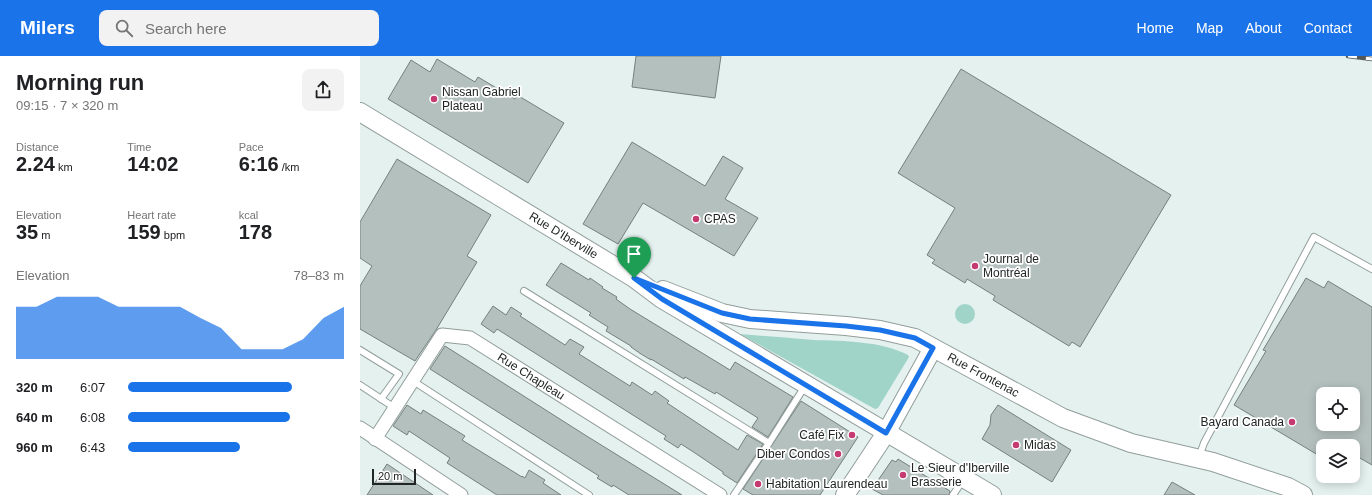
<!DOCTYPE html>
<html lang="en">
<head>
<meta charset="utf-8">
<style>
	:root { --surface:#fff; --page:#f2f2f2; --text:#202124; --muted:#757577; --accent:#1a73e8 }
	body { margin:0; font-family:Arial,sans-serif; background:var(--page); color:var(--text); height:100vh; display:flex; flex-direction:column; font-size:15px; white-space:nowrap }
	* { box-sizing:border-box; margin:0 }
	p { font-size:13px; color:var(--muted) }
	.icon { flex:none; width:22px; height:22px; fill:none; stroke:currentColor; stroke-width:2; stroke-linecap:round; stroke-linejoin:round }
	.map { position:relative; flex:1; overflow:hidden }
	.side { display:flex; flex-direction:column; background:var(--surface); width:360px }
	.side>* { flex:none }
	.controls { position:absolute; left:956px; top:331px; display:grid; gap:8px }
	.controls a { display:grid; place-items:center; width:44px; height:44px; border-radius:8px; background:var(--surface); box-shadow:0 2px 10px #0003; font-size:20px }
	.scale { position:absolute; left:12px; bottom:10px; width:44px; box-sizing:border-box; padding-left:4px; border:2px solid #212524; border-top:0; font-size:11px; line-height:14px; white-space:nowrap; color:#212524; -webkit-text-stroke:3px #fff; paint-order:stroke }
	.pin { position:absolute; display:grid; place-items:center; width:34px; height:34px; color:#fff; margin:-41px -17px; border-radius:50% 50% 50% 0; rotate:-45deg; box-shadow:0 0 4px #0007 }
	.pin .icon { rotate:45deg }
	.round { display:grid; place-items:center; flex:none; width:42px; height:42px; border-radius:8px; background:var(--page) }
	.head { display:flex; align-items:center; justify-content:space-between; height:68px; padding:0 16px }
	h1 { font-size:22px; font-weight:800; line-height:30px }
	.metrics { display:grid; grid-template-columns:repeat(3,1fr); gap:6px; height:68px; padding:4px 16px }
	.metrics div { display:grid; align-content:center }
	.metrics b { font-size:20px; font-weight:800 }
	.metrics small { font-size:11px; font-weight:400 }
	.metrics p { font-size:11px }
	.chart { height:112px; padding:8px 16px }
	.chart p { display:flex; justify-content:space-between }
	.chart svg { width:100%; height:72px; margin-top:4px; fill:var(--accent); opacity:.7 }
	ul { padding:0 16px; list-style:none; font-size:13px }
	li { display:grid; grid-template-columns:64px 48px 1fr; align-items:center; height:30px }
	li i { height:10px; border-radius:5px; background:var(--accent) }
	header { display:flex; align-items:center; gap:24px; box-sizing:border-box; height:56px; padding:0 20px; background:var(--accent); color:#fff }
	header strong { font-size:19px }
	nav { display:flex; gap:22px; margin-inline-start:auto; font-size:14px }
	.search { width:280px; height:36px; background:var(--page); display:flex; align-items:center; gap:10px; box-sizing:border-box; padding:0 14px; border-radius:8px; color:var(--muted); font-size:15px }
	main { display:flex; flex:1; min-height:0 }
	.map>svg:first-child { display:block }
	.green { fill:#a0d4c9 }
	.building { fill:#b4c0be; stroke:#75807d; fill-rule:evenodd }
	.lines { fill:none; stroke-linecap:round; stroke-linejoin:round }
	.lane-casing { stroke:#929e9b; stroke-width:8 }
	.street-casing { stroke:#929e9b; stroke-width:15 }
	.secondary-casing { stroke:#929e9b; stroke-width:20 }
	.lane { stroke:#fff; stroke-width:6 }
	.street { stroke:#fff; stroke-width:13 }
	.secondary { stroke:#fff; stroke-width:18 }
	.rail-casing { stroke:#535958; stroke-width:4.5 }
	.rail { stroke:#fff; stroke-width:3; stroke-dasharray:9; stroke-linecap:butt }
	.route-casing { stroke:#fff; stroke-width:8 }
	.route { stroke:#1a73e8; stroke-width:5 }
	.poi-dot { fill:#c53a71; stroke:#fff; stroke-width:1.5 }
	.labels { text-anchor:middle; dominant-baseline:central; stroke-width:3.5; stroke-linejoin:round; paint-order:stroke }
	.poi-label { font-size:12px; fill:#212524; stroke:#fff; text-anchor:start }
	.street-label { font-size:12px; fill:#212524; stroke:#fff }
</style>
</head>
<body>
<header>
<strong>Milers</strong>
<div class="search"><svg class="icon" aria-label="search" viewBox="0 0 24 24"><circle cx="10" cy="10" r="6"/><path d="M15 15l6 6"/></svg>Search here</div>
<nav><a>Home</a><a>Map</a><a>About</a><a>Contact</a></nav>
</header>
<main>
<section class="side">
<div class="head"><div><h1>Morning run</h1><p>09:15 · 7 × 320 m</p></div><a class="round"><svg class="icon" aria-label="share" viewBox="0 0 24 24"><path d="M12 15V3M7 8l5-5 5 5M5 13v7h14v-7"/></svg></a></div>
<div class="metrics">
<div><p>Distance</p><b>2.24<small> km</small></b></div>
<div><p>Time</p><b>14:02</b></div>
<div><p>Pace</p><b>6:16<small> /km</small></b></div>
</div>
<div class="metrics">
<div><p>Elevation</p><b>35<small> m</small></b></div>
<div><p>Heart rate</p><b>159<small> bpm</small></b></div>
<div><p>kcal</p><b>178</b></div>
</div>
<div class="chart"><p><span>Elevation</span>78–83 m</p>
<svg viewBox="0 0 160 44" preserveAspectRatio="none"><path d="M0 44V12L10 12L20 6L30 6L40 6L50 12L60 12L70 12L80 12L90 19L100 25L110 38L120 38L130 38L140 32L150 19L160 12V44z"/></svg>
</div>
<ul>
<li><b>320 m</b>6:07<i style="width:76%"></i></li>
<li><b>640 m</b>6:08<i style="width:75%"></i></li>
<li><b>960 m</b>6:43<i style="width:52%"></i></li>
</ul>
</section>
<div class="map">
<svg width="1012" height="439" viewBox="0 0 1012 439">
	<rect width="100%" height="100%" fill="#e4f1ee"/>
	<g class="green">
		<circle cx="605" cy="258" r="10"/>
		<path d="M 380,278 C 405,280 429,282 454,284 C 483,285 522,285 548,299 L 549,301 L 518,352 L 515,353 Z"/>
	</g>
	<g class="building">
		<polygon points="276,0 361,0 355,42 272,31"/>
		<polygon points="77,3 115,26 118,21 155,43 157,39 204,67 168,127 28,43 51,4 70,16"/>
		<polygon points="601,13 811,139 720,291 712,286 709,290 633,244 635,240 607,223 605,227 572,207 575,204 567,199 595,152 538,117"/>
		<polygon points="272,86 345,130 363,100 383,112 365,143 398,162 374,200 283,147 258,188 223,168"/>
		<polygon points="37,103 131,159 107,200 117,206 76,274 55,305 0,273 0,230 12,210 0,202 0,166"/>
		<polygon points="201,207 229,224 230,222 243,231 242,232 257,241 256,243 270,253 370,314 375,306 433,341 408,381 392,371 398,362 356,336 355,338 325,321 324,323 291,303 291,304 281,298 271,291 271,290 246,275 248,271 229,259 231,257 186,229"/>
		<path d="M 946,222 L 964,232 L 968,225 L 1012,251 L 1012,409 L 993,398 L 993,390 L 963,390 L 963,402 L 874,349 L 906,295 L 903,294 ZM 963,338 L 993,338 L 993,368 L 963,368 Z"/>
		<polygon points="133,250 146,259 151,251 162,258 160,260 205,289 210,283 224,291 219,298 270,330 272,326 292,339 295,335 309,345 307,347 378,394 387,379 403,388 377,427 363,418 363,416 335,397 321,388 318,392 304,383 306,380 137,273 134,277 121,268"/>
		<polygon points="85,290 225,379 322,439 269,439 253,429 252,431 237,422 239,420 70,313"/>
		<polygon points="441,345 498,381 460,439 393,439 383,433"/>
		<polygon points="47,349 61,358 63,354 105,380 102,384 162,421 162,420 165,422 169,414 185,424 183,427 201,439 137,439 87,407 90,402 49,375 47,379 33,370"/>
		<polygon points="638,349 711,394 692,426 622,383 630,369 631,359"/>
		<polygon points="538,403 590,435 589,439 523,439 512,433 532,404 536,406"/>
		<polygon points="27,408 73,439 7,439"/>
		<polygon points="812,426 835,439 804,439"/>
	</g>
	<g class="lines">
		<g class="lane-casing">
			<g id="lane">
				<polyline points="164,235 409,387"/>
				<polyline points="0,294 39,318 21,343"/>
				<polyline points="53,325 229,439"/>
				<polyline points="0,329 35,352"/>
				<polyline points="839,401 844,387 954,181 1012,213"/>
				<polyline points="374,439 409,387 445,330"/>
				<polyline points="593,439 603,424"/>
			</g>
		</g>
		<g class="street-casing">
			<g id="street">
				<polyline points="0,372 101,439"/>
				<path id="s1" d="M 15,383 L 82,279 L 110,282 L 360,439"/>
			</g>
		</g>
		<g class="secondary-casing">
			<g id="secondary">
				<path id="s2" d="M 0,56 L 274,222 L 302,243 L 632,439"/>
				<path id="s3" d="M 303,234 L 362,257 L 390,263 L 486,270 L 520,274 L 555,282 L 703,362 L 771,387 L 853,406 L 928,431 L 943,439"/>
				<polyline points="485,439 526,377 573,292"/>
			</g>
		</g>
		<use href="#lane" class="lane"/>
		<use href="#street" class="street"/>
		<use href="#secondary" class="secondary"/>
		<g class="rail-casing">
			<polyline id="rail" points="988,0 1012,3"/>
		</g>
		<use href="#rail" class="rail"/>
	</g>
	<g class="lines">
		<g class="route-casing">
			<polygon id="route" points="274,222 362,257 390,263 486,270 520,274 555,282 573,292 526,377 302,243"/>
		</g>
		<use href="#route" class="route"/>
	</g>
	<g class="poi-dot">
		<circle cx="74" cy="43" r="4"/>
		<circle cx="336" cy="163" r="4"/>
		<circle cx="615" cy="210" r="4"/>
		<circle cx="932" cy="366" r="4"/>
		<circle cx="492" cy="379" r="4"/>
		<circle cx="656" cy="389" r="4"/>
		<circle cx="478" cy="398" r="4"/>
		<circle cx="543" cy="419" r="4"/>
		<circle cx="398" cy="428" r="4"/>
	</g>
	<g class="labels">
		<g class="poi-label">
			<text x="82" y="36">Nissan Gabriel<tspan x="82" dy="14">Plateau</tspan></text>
			<text x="344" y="163">CPAS</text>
			<text x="623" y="203">Journal de<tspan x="623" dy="14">Montréal</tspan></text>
			<text x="924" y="366" text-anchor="end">Bayard Canada</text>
			<text x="484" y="379" text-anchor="end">Café Fix</text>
			<text x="664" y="389">Midas</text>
			<text x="470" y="398" text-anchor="end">Diber Condos</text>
			<text x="551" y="412">Le Sieur d'Iberville<tspan x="551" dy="14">Brasserie</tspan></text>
			<text x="406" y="428">Habitation Laurendeau</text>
		</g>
		<g class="street-label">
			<text stroke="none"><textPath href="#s2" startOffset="238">Rue D'Iberville</textPath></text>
			<text stroke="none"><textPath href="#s3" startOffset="336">Rue Frontenac</textPath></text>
			<text stroke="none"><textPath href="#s1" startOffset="224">Rue Chapleau</textPath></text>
		</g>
	</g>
</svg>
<div class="controls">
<a><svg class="icon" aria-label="locate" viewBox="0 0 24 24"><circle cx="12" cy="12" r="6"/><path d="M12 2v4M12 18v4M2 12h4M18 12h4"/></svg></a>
<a><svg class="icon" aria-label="layers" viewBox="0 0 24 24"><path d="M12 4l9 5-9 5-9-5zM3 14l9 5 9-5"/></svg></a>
</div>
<div class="scale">20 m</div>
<div class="pin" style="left:274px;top:222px;background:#1e9e55"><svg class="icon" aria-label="arrive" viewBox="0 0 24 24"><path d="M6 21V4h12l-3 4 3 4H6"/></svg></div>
</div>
</main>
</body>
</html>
